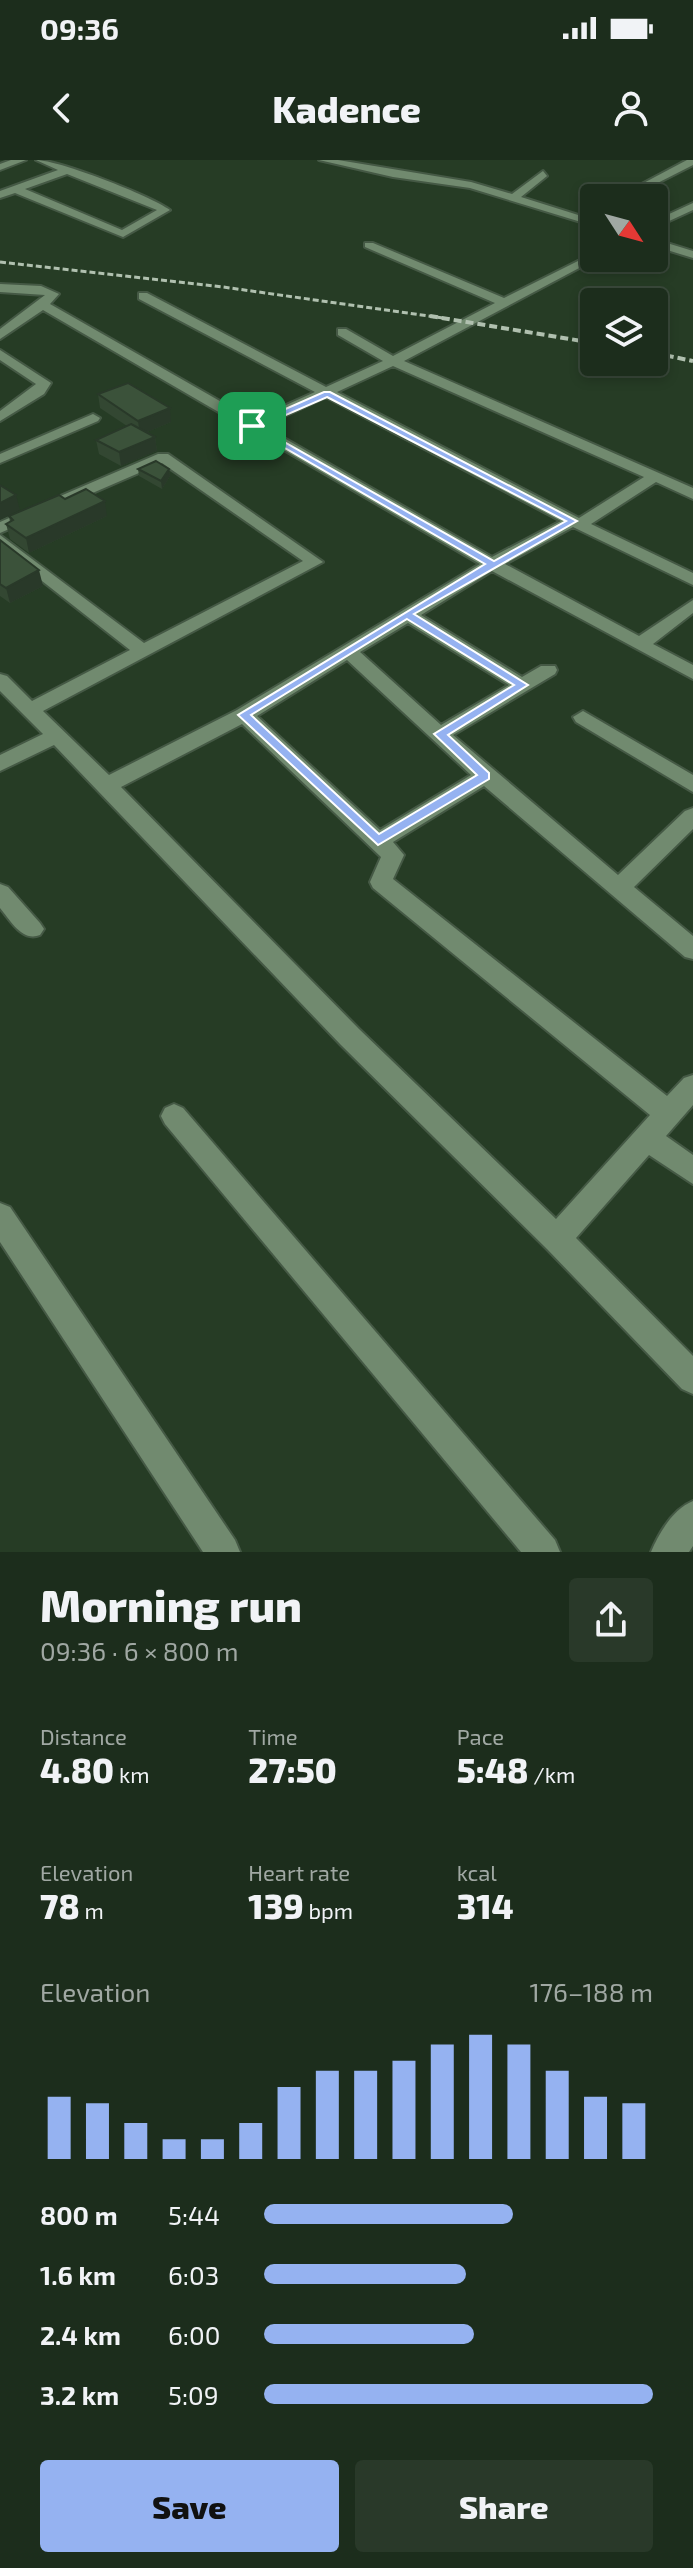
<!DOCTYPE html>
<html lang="en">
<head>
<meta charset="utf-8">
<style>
	:root { --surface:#1c2d1c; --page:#293929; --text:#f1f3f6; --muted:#a0a8a3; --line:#3a493b; --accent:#95b2f1 }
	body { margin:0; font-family:"Exo 2",sans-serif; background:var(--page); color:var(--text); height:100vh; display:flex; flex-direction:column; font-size:30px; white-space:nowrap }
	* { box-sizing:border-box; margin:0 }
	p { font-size:26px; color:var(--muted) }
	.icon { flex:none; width:44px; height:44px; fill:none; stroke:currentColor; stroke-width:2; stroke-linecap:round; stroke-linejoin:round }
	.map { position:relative; height:1392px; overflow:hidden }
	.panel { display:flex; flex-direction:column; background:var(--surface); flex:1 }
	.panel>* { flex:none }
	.needle { width:52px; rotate:126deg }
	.controls { position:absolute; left:580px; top:24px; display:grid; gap:16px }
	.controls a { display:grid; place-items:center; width:88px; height:88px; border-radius:8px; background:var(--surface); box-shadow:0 4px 12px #0003,0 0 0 2px var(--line); font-size:40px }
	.pin { position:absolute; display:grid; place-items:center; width:68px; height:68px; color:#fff; margin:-34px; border-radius:16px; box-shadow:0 4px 12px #0006 }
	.round { display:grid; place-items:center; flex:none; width:84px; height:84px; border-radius:8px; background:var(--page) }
	.headline { display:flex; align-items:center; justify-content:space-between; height:136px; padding:0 40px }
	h1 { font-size:44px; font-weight:800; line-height:60px }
	.figures { display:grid; grid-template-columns:repeat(3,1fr); gap:12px; height:136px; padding:8px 40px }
	.figures div { display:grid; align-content:center }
	.figures b { font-size:34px; font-weight:800 }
	.figures small { font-size:22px; font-weight:400 }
	.figures p { font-size:22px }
	.chart { height:224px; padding:16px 40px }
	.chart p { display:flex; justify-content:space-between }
	.chart svg { width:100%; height:144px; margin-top:8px; stroke:var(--accent); stroke-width:6 }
	.primary-button { display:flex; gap:16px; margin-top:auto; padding:16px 40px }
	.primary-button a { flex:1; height:92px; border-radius:8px; background:var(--accent); color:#111; font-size:32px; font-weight:800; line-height:92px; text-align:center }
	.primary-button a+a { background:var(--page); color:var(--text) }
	ul { padding:0 40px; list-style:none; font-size:26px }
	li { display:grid; grid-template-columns:128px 96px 1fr; align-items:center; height:60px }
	li i { height:20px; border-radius:10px; background:var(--accent) }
	.status { display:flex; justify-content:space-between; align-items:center; height:56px; padding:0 40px; background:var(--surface); direction:ltr }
	.status svg { height:22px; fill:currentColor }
	header { display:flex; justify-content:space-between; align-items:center; height:104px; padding:0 40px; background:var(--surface); font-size:36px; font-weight:800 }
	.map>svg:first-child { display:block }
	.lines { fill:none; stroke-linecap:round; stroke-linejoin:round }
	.street-casing { stroke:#455945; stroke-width:4 }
	.street { fill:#718a6f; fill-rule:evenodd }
	.rail-far1 { stroke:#b0c0af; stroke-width:3; stroke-dasharray:6 3; stroke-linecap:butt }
	.rail { stroke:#b0c0af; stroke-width:4; stroke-dasharray:8 4; stroke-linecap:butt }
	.wall { fill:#334732 }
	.shaded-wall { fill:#293929 }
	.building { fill:#3b523a; stroke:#293929; stroke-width:2 }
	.route { fill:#95b2f1; stroke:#fff; stroke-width:2; fill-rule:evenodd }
</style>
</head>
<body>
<div class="status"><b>09:36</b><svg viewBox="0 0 49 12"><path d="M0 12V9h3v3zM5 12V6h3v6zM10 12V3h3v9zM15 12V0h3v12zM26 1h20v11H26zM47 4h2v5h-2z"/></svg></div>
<header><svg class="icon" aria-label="back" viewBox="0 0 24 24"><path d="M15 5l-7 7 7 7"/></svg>Kadence<svg class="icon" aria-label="person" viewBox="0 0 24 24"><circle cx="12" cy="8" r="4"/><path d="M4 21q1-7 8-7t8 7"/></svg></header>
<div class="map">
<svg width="693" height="1392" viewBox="0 0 693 1392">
	<rect width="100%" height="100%" fill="#263c25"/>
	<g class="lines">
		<g class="street-casing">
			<g id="street">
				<polygon points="11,0 26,0 0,10 0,4"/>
				<path d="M 36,0 C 59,0 151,36 170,50 L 123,77 L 15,33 L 0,38 L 0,31 L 58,10 ZM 67,14 L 157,50 L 122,70 L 25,29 Z"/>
				<polygon points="319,0 338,0 471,22 512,34 543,11 547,16 521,37 594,60 594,66 470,28 393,17"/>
				<polygon points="687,0 693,0 693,5 630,37 621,35"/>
				<polygon points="693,43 693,50 654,68 654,61"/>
				<polygon points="654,79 693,91 693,98 654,86"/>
				<path d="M 365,83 L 373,83 L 504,138 L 594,93 L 594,98 L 598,98 L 404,201 L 693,328 L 693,339 L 656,322 L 591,364 L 693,413 L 693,425 L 573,367 L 505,404 L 639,476 L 693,440 L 693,453 L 653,484 L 693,505 L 693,519 L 492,411 L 421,455 L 522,517 L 541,506 L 555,506 L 557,510 L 555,514 L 453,575 L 618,715 L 685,651 L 693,648 L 693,669 L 634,727 L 693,776 L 693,799 L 685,797 L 484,626 L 393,682 L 404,695 L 393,719 L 667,936 L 684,918 L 693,915 L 693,945 L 666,976 L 693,995 L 693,1024 L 649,995 L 576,1078 L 693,1196 L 693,1234 L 682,1229 L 547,1089 L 341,885 L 54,585 L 0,611 L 0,595 L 43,574 L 0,531 L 0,514 L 7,516 L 32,541 L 130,490 L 0,388 L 0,375 L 144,483 L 303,401 L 162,303 L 0,373 L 0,362 L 158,294 L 168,294 L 323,402 L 43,551 L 109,615 L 237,550 L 480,404 L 43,150 L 0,179 L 0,169 L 45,135 L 0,132 L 0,124 L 41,126 L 59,134 L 50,144 L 253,260 L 315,232 L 139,139 L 139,133 L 147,133 L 326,227 L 383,201 L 338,175 L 338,169 L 346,169 L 393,196 L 495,143 L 365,87 ZM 393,206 L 644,317 L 579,358 L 337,232 ZM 326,237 L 561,361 L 492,397 L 263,266 ZM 408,463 L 509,525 L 441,565 L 360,492 ZM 347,500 L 471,615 L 380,670 L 257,556 ZM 242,564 L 381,697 L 370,722 L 373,728 L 650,955 L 556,1059 L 359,869 L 121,627 Z"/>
				<polygon points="0,190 51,223 44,234 0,261 0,251 36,224 0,200"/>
				<polygon points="93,254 100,258 98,261 0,303 0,294"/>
				<polygon points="583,551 693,615 693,632 576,562 573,557"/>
				<path d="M 0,724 L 8,727 L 40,763 L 44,769 L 40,775 C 22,782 11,761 0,748 Z"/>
				<polygon points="174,944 183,948 555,1380 560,1392 521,1392 165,964 161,956 165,948"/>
				<polygon points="0,1043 10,1047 235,1380 240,1392 203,1392 0,1082"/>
				<path d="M 693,1341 L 693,1386 L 689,1392 L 651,1392 C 659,1373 673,1349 693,1341 Z"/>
			</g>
		</g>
		<use href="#street" class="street"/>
		<polyline class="rail-far1" points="0,102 223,127 443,158"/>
		<g class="rail">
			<polyline points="430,156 594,183"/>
			<polyline points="654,193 693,201"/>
		</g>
	</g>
	<g class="wall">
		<polygon points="98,234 171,262 147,272 155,277 157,291 121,306 99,294 96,280 127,266 100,248"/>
		<polygon points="138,309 169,309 170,316 162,329 139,316"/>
		<polygon points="65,339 107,356 29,393 10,379 6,364 10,362 9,356"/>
		<polygon points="0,380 43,426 10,443 0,436"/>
	</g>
	<g class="shaded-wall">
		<polygon points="170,248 171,262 140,275 138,261"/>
		<polygon points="155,277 157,291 121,306 119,292"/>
		<polygon points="169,309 170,316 162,329 161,321"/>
		<polygon points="16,335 20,350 0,360 0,343"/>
		<polygon points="105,341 107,356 29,393 26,378"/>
		<polygon points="39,410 43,426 10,443 6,428"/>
	</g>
	<g class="building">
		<polygon points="128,223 170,248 138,261 98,234"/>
		<polygon points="131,264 155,277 119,292 96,280"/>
		<polygon points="156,301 169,309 161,321 138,309"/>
		<polygon points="0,325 16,335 0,343"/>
		<polygon points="86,329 105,341 26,378 6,364 13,360 9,356 59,335 65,339"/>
		<polygon points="0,380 39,410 6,428 0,424"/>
	</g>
	<path class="route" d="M 324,232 L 330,232 L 577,361 L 414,454 L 528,525 L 448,575 L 489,613 L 489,619 L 378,685 L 238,555 L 485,404 L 247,266 ZM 327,237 L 566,361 L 494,401 L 258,267 ZM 407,459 L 514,525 L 434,574 L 477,615 L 379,674 L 251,555 Z"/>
</svg>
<div class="controls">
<a><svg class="needle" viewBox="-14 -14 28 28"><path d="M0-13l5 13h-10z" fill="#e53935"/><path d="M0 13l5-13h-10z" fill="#a0a8a3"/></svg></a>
<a><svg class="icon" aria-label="layers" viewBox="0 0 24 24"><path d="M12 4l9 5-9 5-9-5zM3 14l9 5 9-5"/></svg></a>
</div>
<div class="pin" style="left:252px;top:266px;background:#1e9e55"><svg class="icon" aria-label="arrive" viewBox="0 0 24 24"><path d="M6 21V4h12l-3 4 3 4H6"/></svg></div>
</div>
<section class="panel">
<div class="headline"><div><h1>Morning run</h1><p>09:36 · 6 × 800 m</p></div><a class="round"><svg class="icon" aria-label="share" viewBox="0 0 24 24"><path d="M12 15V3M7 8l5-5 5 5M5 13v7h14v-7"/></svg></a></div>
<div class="figures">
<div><p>Distance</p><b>4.80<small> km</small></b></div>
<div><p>Time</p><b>27:50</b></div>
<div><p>Pace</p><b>5:48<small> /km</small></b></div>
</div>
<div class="figures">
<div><p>Elevation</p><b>78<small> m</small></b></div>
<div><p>Heart rate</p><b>139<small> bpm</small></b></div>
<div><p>kcal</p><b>314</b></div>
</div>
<div class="chart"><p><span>Elevation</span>176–188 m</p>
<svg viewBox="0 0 160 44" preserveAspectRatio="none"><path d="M5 44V25M15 44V27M25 44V33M35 44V38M45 44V38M55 44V33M65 44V22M75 44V17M85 44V17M95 44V14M105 44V9M115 44V6M125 44V9M135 44V17M145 44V25M155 44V27"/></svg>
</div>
<ul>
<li><b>800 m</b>5:44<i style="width:64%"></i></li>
<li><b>1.6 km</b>6:03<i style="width:52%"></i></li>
<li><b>2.4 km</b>6:00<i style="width:54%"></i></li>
<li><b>3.2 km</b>5:09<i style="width:100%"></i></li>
</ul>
<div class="primary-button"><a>Save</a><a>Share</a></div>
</section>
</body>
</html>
